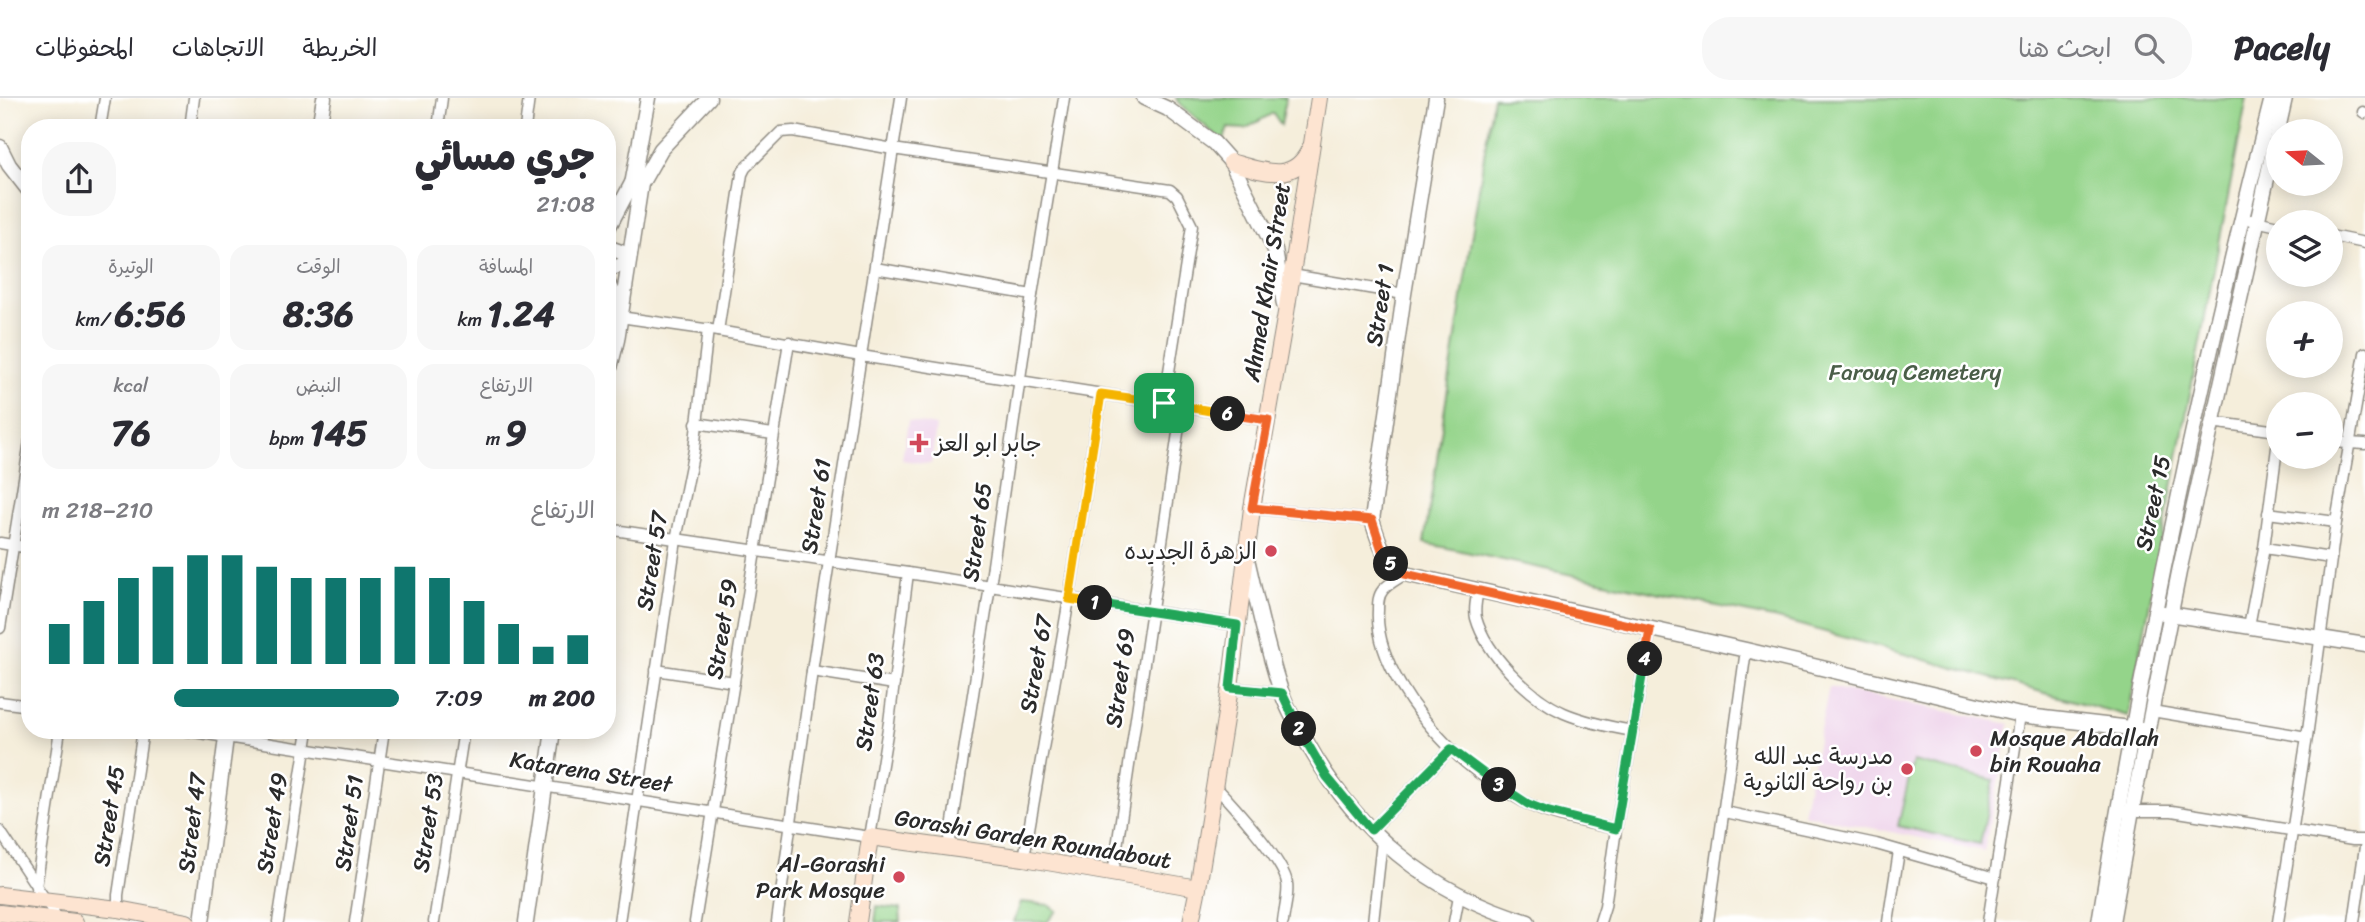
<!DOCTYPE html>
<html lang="ar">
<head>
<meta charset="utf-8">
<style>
	:root { --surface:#fff; --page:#f7f7f7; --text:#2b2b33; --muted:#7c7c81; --line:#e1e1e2; --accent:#0f766e }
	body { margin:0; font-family:Sriracha,"Playpen Sans Arabic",sans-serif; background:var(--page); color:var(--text); direction:rtl; height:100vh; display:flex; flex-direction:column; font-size:26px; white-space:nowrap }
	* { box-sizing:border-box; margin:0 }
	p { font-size:23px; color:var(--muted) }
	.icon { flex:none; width:38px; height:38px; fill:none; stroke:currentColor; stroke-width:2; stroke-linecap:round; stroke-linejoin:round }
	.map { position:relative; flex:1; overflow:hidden; direction:ltr }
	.drawer { position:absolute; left:21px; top:21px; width:595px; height:620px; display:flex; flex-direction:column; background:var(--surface); border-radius:28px; box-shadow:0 4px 18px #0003; direction:rtl }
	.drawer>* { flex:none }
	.needle { width:46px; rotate:288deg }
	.tools { position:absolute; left:2266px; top:21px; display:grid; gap:14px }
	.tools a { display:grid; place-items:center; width:77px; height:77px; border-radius:50%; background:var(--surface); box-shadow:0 4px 18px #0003; font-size:35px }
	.pin { position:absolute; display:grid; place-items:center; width:60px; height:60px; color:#fff; margin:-30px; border-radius:14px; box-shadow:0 4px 10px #0006 }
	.km { position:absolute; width:35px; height:35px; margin:-18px; border-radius:50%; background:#222; color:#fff; font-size:19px; line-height:35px; text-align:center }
	.round { display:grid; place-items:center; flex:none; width:74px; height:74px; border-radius:28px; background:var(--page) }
	.head { display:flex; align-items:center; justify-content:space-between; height:119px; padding:0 21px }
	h1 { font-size:38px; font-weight:800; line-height:52px }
	.stats { display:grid; grid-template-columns:repeat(3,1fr); gap:10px; height:119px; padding:7px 21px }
	.stats div { display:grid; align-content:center; border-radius:18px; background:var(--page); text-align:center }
	.stats b { font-size:35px; font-weight:800 }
	.stats small { font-size:19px; font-weight:400 }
	.stats p { font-size:19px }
	.chart { height:196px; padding:14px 21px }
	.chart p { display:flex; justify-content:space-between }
	.chart svg { width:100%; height:126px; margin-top:7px; stroke:var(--accent); stroke-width:6 }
	ul { padding:0 21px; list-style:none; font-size:23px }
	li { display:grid; grid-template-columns:112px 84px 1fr; align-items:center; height:52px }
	li i { height:18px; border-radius:9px; background:var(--accent) }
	header { display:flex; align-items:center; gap:42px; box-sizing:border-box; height:98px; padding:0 35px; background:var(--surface); border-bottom:2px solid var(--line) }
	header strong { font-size:33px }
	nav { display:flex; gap:38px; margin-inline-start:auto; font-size:24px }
	.search { width:490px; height:63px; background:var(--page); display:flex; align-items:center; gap:18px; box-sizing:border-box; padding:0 24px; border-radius:28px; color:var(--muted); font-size:26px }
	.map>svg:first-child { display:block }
	.built { fill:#edd0e9 }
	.green { fill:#94d48a; stroke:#60805a; stroke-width:2 }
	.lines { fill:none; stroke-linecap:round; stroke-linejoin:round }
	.minor-casing { stroke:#908c83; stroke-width:13 }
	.tertiary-casing { stroke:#908c83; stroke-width:17 }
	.secondary-casing { stroke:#908c83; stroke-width:18 }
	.minor { stroke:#fff; stroke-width:10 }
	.tertiary { stroke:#fff; stroke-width:14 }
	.secondary { stroke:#fde4d1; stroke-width:16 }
	.split-1-casing { stroke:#fff; stroke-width:14 }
	.split-2-casing { stroke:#fff; stroke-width:14 }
	.split-3-casing { stroke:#fff; stroke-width:14 }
	.split-4-casing { stroke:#fff; stroke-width:14 }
	.split-5-casing { stroke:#fff; stroke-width:14 }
	.split-6-casing { stroke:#fff; stroke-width:14 }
	.split-7-casing { stroke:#fff; stroke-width:14 }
	.split-1 { stroke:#f5b400; stroke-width:9 }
	.split-2 { stroke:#22a559; stroke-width:9 }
	.split-3 { stroke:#22a559; stroke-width:9 }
	.split-4 { stroke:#22a559; stroke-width:9 }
	.split-5 { stroke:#f0652b; stroke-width:9 }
	.split-6 { stroke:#f0652b; stroke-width:9 }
	.split-7 { stroke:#f5b400; stroke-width:9 }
	.poi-dot { fill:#d1495b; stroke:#fff; stroke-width:2.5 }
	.labels { text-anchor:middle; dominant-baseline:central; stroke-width:5; stroke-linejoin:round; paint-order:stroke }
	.street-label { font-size:23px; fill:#2b2b2b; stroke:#fff }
	.park-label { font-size:23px; fill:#4a5e48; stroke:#fff }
	.poi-label { font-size:23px; fill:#2b2b2b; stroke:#fff; text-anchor:end }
</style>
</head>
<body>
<header>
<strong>Pacely</strong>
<div class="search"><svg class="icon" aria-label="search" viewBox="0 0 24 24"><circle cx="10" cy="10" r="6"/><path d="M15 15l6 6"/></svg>ابحث هنا</div>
<nav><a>الخريطة</a><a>الاتجاهات</a><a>المحفوظات</a></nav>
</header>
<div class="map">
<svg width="2365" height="824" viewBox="0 0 2365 824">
	<rect width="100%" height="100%" fill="#fff"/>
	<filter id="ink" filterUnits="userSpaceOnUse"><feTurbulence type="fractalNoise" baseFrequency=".0143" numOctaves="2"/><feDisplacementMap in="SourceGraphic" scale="14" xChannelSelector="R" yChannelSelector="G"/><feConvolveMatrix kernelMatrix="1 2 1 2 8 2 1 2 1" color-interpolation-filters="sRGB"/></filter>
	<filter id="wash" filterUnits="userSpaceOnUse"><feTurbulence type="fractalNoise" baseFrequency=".00686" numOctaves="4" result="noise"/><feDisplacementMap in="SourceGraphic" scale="28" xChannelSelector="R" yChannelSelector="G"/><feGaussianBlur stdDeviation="1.57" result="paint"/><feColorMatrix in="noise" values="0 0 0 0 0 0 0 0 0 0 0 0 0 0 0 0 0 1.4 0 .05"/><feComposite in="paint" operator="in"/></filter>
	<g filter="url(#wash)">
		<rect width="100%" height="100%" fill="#f5eedb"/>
		<g class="built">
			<polygon points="908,323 936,328 931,366 902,362"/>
			<polygon points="1829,589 2010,626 1984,753 1803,716"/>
		</g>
		<g class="green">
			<polygon points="1176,0 1286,0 1281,27 1273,15 1245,31 1228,30 1223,44 1178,4"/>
			<polygon points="1493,0 2247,0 2128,618 1782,522 1424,445"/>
			<polygon points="1913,663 1994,682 1980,746 1898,728"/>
			<polygon points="1021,804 1049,807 1057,813 1047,824 1014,824"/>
			<polygon points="877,808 900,811 901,824 875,824"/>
		</g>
	</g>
	<g filter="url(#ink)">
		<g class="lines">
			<g class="minor-casing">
				<g id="minor">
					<polyline points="2363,14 2365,15"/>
					<polyline points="100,30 105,0"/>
					<polyline points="190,30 194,0"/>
					<polyline points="438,30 442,0"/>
					<polyline points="525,30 529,0"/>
					<polyline points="2251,122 2278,128"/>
					<polyline points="2331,138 2365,145"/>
					<polyline points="875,170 1032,197"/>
					<polyline points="1292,177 1404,196"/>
					<polyline points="613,218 718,233 861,258 1267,322"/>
					<polyline points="718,233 742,76 745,70 781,34 793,33 893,51 1163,91 1170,92 1177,98 1192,128 1164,305"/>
					<polyline points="2211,324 2278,333"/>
					<polyline points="696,325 773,336"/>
					<polyline points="2331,344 2365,346"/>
					<polyline points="1252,410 1372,422"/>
					<polyline points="2268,415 2336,424"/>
					<polyline points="607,431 908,475 1237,527"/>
					<polyline points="0,445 30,450"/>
					<polyline points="2264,450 2331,460"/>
					<path d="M 1405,476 C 1398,481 1389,485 1383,492 C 1378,498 1378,505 1378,512 C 1375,561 1417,617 1450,650 C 1471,672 1502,692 1528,706 C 1555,720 1587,724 1616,731"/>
					<path d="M 1478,493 C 1476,502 1474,511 1476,520 C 1486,556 1530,600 1564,615 C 1585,624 1610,629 1633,633"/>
					<polyline points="2249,528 2264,450 2278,342"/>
					<polyline points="0,530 30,343"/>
					<polyline points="656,572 734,584"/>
					<polyline points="812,573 894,586"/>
					<polyline points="1230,590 1282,595"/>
					<polyline points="0,604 30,608"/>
					<polyline points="2152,613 2307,639"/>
					<polyline points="181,632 870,739 889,624 908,475"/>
					<path d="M 1214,687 C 1231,705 1284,763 1287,785 C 1289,797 1284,812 1283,824"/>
					<polyline points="2126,713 2172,713 2353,742 2365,742"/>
					<polyline points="1725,714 1876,746 1995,780"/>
					<polyline points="1371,732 1451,651"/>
					<polyline points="0,733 60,824"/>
					<polyline points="949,749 990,488 1032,197 1064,0"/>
					<polyline points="1024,760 1069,501 1101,296"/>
					<polyline points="1113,776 1182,308"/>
					<polyline points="36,789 60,632"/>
					<polyline points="118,811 118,797 143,632"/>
					<polyline points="278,824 308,632"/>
					<polyline points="355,824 384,632"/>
					<polyline points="434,824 464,632"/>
					<polyline points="619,824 676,442 694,352 708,231"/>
					<polyline points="695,824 789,244"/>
					<polyline points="777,824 812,573 901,0"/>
					<polyline points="1373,824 1382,743"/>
					<polyline points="1454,824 1459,798"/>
					<polyline points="1600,824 1605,808 1616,731 1650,532"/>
					<polyline points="1708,824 1746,552"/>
					<polyline points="1888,824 1899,753"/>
					<polyline points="1988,824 2020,617"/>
					<polyline points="2278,824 2307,639 2336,424 2365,255"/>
					<polyline points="2354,824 2365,749"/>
				</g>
			</g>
			<g class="tertiary-casing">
				<g id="tertiary">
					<polyline points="1144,0 1168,11 1214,45 1231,64 1275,152 1284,207"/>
					<path d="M 1436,0 L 1404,196 L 1372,422 C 1379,445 1384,463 1405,476 L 1746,552 L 2020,617 L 2148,632"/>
					<polyline points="319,30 324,0"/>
					<polyline points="0,49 9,67 30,94"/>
					<polyline points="631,92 648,0"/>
					<polyline points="607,132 632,85"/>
					<polyline points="607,149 621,154 628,160"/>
					<polyline points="607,171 627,166"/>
					<polyline points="607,183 615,201"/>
					<polyline points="607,282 617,242 641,86 661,51 709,0"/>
					<path d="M 1248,465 C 1258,508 1267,552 1281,593 C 1287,610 1296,626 1305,641 C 1355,733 1427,794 1528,824"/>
					<polyline points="2163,515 2365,547"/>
					<polyline points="202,824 227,632"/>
					<polyline points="526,824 553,632"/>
					<path d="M 2099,824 C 2144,547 2202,272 2272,0"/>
					<polyline points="2112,824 2132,712 2179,474 2285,0"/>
				</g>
			</g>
			<g class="secondary-casing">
				<g id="secondary">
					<path d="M 1231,64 C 1261,73 1295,87 1310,50"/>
					<polyline points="1198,790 1230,590 1252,410 1286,215 1319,0"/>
					<polyline points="0,797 118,811 187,824"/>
					<polyline points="0,815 75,824"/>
					<polyline points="858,824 870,739 1024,760 1198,790 1191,824"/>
				</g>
			</g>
			<use href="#minor" class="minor"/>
			<use href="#tertiary" class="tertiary"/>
			<use href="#secondary" class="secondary"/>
		</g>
	</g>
	<g class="lines" filter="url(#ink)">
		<g class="split-1-casing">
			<polyline id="split-1" points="1095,505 1069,501 1101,296 1164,305"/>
		</g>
		<g class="split-2-casing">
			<polyline id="split-2" points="1095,505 1237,527 1230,590 1282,595 1299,631"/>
		</g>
		<g class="split-3-casing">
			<polyline id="split-3" points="1299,631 1327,679 1371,732 1451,651 1499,687"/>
		</g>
		<g class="split-4-casing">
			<polyline id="split-4" points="1499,687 1528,706 1546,713 1616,731 1645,561"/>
		</g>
		<g class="split-5-casing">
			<polyline id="split-5" points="1391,466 1405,476 1650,532 1645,561"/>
		</g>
		<g class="split-6-casing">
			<polyline id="split-6" points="1228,316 1268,322 1252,410 1372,422 1383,455 1391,466"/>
		</g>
		<g class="split-7-casing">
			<polyline id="split-7" points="1164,305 1228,316"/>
		</g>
		<use href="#split-1" class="split-1"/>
		<use href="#split-2" class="split-2"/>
		<use href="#split-3" class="split-3"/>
		<use href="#split-4" class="split-4"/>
		<use href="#split-5" class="split-5"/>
		<use href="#split-6" class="split-6"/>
		<use href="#split-7" class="split-7"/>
	</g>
	<g class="poi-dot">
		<path d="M915.5 334.5h7v7h7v7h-7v7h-7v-7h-7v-7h7z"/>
		<circle cx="1271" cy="453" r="7"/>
		<circle cx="1976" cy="653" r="7"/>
		<circle cx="1907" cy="671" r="7"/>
		<circle cx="899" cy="779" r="7"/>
	</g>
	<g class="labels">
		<g class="street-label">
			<text transform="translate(1267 184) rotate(-81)">Ahmed Khair Street</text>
			<text transform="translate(1380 207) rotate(-81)">Street 1</text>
			<text transform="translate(2153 405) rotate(-78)">Street 15</text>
			<text transform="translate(816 408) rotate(-81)">Street 61</text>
			<text transform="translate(977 434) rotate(-82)">Street 65</text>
			<text transform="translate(652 463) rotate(-81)">Street 57</text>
			<text transform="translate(722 531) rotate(-81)">Street 59</text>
			<text transform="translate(1036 566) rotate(-80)">Street 67</text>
			<text transform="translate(1120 580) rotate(-82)">Street 69</text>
			<text transform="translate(870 604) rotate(-82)">Street 63</text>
			<text transform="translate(591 674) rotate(9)">Katarena Street</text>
			<text transform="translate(109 718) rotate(-81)">Street 45</text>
			<text transform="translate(192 725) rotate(-83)">Street 47</text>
			<text transform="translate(272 725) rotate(-81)">Street 49</text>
			<text transform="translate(349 725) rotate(-82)">Street 51</text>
			<text transform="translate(428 725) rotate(-81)">Street 53</text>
			<text transform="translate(1033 741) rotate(9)">Gorashi Garden Roundabout</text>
		</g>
		<g class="park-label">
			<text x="1915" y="274">Farouq Cemetery</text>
		</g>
		<g class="poi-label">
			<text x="935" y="345" text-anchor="start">جابر ابو العز</text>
			<text x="1257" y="453">الزهرة الجديده</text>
			<text x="1990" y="640" text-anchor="start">Mosque Abdallah<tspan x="1990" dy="26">bin Rouaha</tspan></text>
			<text x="1893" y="658">مدرسة عبد الله<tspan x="1893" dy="26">بن رواحة الثانوية</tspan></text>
			<text x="885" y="766">Al-Gorashi<tspan x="885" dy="26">Park Mosque</tspan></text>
		</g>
	</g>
</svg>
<div class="tools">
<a><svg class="needle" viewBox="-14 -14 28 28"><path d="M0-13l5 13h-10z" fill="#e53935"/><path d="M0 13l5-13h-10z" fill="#7c7c81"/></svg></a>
<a><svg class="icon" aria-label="layers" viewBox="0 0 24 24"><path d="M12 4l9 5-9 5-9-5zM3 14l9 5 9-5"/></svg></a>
<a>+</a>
<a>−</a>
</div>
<div class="pin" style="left:1164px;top:305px;background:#1e9e55"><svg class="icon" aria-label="arrive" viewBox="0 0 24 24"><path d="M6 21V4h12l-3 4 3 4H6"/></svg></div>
<b class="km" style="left:1095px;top:505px">1</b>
<b class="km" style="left:1299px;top:631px">2</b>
<b class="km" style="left:1499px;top:687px">3</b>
<b class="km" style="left:1645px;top:561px">4</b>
<b class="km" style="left:1391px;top:466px">5</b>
<b class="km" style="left:1228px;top:316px">6</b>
<section class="drawer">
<div class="head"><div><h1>جري مسائي</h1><p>21:08</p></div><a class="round"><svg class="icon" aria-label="share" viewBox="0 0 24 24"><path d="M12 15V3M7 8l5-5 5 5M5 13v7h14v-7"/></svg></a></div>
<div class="stats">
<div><p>المسافة</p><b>1.24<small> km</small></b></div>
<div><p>الوقت</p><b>8:36</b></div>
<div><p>الوتيرة</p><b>6:56<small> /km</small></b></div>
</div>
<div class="stats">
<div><p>الارتفاع</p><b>9<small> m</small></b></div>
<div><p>النبض</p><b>145<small> bpm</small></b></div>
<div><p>kcal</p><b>76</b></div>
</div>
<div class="chart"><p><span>الارتفاع</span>210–218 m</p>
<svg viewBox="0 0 160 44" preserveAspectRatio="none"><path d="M5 44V30M15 44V22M25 44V14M35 44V10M45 44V6M55 44V6M65 44V10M75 44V14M85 44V14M95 44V14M105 44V10M115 44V14M125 44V22M135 44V30M145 44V38M155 44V34"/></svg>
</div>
<ul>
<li><b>200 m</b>7:09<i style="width:63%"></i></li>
</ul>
</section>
</div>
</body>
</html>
